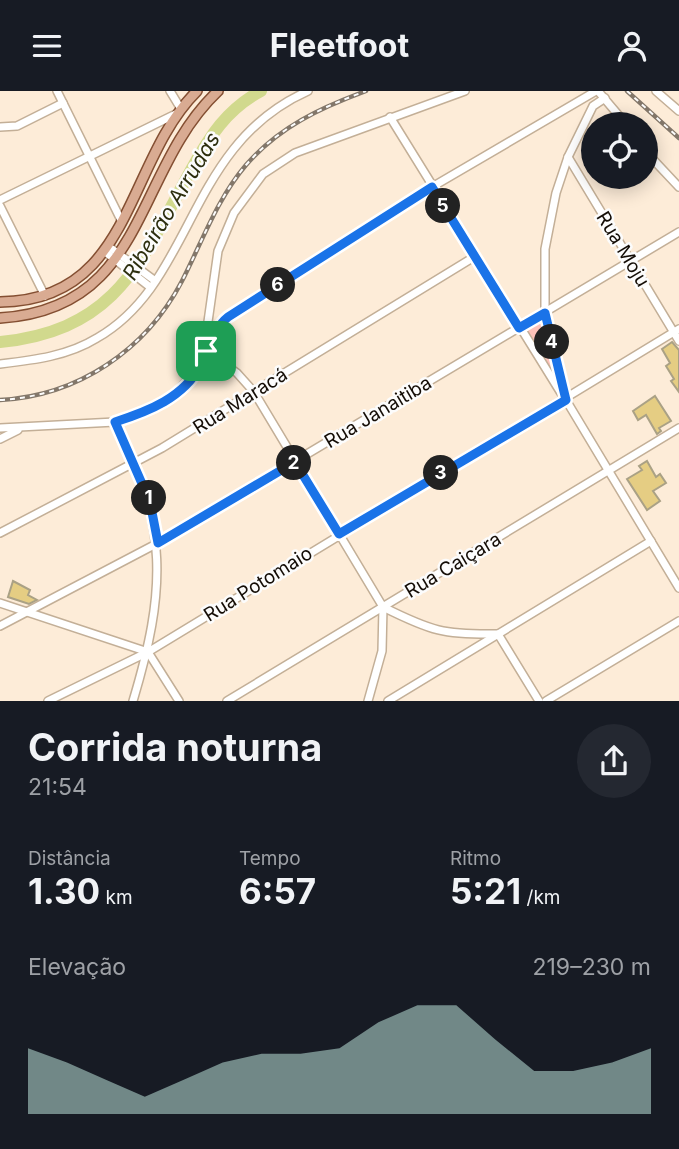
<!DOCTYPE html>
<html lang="pt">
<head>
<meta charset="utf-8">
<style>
	:root { --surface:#171b24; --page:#242831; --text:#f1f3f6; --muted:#9ea1a6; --accent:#97b7b2 }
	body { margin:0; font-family:Inter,sans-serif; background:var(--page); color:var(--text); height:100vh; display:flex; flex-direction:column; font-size:26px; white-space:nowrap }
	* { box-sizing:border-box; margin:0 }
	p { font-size:23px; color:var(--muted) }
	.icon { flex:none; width:38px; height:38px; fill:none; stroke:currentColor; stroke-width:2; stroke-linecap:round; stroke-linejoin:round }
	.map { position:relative; height:610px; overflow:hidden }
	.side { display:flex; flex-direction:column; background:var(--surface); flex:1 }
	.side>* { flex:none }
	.tools { position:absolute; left:581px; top:21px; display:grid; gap:14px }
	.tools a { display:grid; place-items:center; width:77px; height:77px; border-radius:50%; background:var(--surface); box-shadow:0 4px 18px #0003; font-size:35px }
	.pin { position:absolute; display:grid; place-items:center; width:60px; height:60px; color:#fff; margin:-30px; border-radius:14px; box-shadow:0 4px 10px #0006 }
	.km { position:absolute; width:35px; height:35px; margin:-18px; border-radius:50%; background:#222; color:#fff; font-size:19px; line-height:35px; text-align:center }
	.round { display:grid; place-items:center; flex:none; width:74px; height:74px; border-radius:37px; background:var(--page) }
	.head { display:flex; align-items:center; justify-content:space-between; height:119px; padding:0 28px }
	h1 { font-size:38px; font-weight:700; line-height:52px }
	.figures { display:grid; grid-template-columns:repeat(3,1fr); gap:10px; height:119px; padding:7px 28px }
	.figures div { display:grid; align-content:center }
	.figures b { font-size:35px; font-weight:700 }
	.figures small { font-size:19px; font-weight:400 }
	.figures p { font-size:19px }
	.chart { height:196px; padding:14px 28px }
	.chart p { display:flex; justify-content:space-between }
	.chart svg { width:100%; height:126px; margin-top:7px; fill:var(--accent); opacity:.7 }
	header { display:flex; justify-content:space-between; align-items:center; height:91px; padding:0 28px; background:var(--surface); font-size:32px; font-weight:700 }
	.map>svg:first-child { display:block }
	.green { fill:#fec2ba }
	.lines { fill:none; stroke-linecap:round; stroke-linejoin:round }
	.river { stroke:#d1d98d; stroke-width:12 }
	.building { fill:#e5cd83; stroke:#aaa185; stroke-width:2 }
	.minor-casing { stroke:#c3af97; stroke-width:10 }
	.major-casing { stroke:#844f32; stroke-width:12 }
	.minor { stroke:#fff; stroke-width:7 }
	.major { stroke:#d9ab92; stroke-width:9 }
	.rail-casing { stroke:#83776a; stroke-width:4.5 }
	.rail { stroke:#fcfcfc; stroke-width:2; stroke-dasharray:5; stroke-linecap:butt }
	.route-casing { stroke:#fff; stroke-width:14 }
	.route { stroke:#1a73e8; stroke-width:9 }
	.labels { text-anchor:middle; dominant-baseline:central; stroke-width:5; stroke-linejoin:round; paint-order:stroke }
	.street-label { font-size:19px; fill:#140d06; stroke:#fcfcfc }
	.water-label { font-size:21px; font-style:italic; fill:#2d2f0f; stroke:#fcfcfc }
</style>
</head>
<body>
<header><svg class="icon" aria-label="menu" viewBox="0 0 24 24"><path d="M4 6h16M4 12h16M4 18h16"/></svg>Fleetfoot<svg class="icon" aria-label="person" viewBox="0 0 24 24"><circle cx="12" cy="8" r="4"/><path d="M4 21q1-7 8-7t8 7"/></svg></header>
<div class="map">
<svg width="679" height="610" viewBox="0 0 679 610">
	<rect width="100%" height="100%" fill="#fdecd8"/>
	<polygon class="green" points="541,229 554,286 523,239"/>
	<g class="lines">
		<path class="river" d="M 0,251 C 118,239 141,170 191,79 C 209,46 227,18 261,0"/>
	</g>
	<g class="building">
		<polygon points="672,251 679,259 679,301 671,290 674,288 666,275 670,272 662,258"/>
		<polygon points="655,305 671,330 659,337 661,340 657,343 646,324 638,329 633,320"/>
		<polygon points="647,370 656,386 660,383 666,392 653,400 660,410 647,419 627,388 642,379 639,375"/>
		<polygon points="13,490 30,499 28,504 37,509 29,513 8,506"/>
	</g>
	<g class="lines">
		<g class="minor-casing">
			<g id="minor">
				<polyline points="57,0 122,131"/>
				<polyline points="170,0 181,18"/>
				<polyline points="598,0 626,33"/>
				<polyline points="656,0 679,20"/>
				<polyline points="605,7 593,15 568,66 556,102 545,158 545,222 566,309 679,497"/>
				<polyline points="390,26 561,302"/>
				<polyline points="0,36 17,35 63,12"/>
				<polyline points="646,61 679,96"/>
				<polyline points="568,66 679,250"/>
				<polyline points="0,109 178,22"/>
				<polyline points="0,115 45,205"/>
				<polyline points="108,155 154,189"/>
				<polyline points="104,160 150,196"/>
				<path d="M 0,273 C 34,269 68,265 97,247 C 195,191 186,54 308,0"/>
				<path d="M 115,331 C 169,434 166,500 133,610"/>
				<polyline points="0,337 115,331 146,321 171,307 202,273 218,160 234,122 263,83 295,62 465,0"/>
				<polyline points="0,348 18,339"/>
				<polyline points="0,442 162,357 474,166"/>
				<polyline points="0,512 148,561"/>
				<polyline points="383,516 254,301 237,282 206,260 221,232 228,226 432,96 596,0"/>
				<path d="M 383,516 C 431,540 444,544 498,543 L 539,610"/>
				<polyline points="0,535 158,452 679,141"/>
				<polyline points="148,561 179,610"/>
				<polyline points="48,610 148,561 679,238"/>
				<polyline points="227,610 679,337"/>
				<polyline points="368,610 382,560 383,516"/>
				<polyline points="388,610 651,450"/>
				<polyline points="546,610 679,530"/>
			</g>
		</g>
		<g class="major-casing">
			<g id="major">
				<path d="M 0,211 C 133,210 125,71 197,0"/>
				<path d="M 0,227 C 148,218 133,80 218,0"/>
			</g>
		</g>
		<use href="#minor" class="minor"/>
		<use href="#major" class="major"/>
		<g class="rail-casing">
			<g id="rail">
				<polyline points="627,0 679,47"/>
				<path d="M 0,309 C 78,305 146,259 182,190 C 202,151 217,108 246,74 C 279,36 320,17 366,0"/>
			</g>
		</g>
		<use href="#rail" class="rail"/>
	</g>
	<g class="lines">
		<g class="route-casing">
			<path id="route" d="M 432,96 L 519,237 L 545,222 L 566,309 L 339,443 L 295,371 L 158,452 L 150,411 L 115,331 C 149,320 183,307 201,274 C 210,258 213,238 228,226 Z"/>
		</g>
		<use href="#route" class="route"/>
	</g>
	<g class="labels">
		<g class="street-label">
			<text transform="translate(623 158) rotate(59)">Rua Moju</text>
			<text transform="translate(240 310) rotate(-32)">Rua Maracá</text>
			<text transform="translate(378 321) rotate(-31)">Rua Janaitiba</text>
			<text transform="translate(453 474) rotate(-31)">Rua Caiçara</text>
			<text transform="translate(258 493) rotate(-32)">Rua Potomaio</text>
		</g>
		<g class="water-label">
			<text transform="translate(171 115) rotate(-59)">Ribeirão Arrudas</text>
		</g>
	</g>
</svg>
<div class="tools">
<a><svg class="icon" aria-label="locate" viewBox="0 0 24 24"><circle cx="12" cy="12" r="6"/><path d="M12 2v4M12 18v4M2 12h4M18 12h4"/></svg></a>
</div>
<div class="pin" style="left:206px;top:260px;background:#1e9e55"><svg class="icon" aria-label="arrive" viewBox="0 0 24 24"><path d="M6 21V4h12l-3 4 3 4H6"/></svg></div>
<b class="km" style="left:149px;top:407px">1</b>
<b class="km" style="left:294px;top:372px">2</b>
<b class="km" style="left:441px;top:382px">3</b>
<b class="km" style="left:552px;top:251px">4</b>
<b class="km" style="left:443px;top:115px">5</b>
<b class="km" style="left:278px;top:194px">6</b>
</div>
<section class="side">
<div class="head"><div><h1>Corrida noturna</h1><p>21:54</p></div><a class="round"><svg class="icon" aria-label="share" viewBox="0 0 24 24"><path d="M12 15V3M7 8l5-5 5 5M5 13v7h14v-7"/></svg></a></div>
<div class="figures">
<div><p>Distância</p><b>1.30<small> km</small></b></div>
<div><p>Tempo</p><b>6:57</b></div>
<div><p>Ritmo</p><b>5:21<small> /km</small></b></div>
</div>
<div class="chart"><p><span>Elevação</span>219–230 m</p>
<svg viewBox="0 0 160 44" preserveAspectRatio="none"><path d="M0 44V21L10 26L20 32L30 38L40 32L50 26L60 23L70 23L80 21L90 12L100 6L110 6L120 18L130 29L140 29L150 26L160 21V44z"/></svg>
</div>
</section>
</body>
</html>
